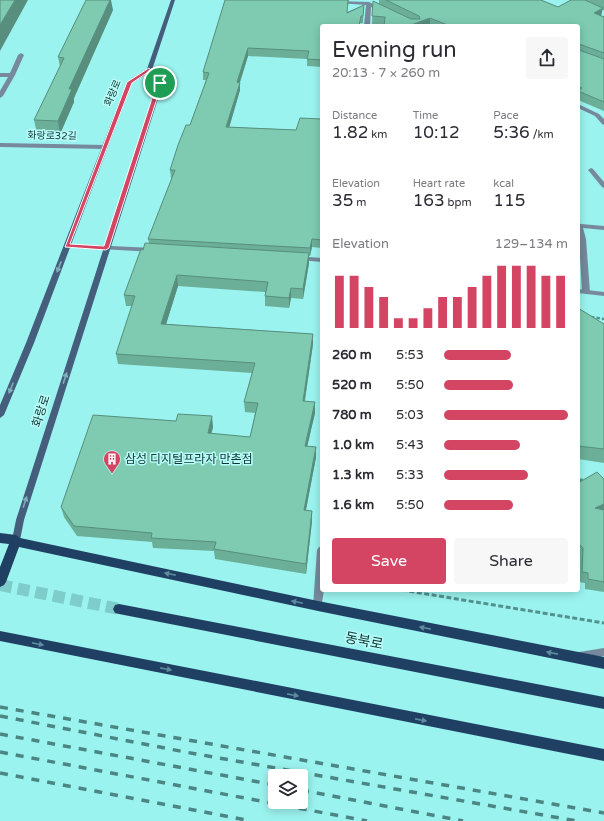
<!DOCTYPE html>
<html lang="en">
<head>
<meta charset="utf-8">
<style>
	:root { --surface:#fff; --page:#f7f7f7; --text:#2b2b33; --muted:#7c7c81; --accent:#d44463 }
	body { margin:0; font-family:"Varela Round","Noto Sans KR",sans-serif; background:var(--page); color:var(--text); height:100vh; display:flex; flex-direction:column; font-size:15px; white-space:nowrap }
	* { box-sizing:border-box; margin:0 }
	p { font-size:13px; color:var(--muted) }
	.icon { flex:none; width:22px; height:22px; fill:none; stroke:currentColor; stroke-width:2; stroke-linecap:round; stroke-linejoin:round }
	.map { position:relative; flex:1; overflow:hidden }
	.details { position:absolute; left:320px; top:24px; width:260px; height:568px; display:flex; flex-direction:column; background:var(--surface); border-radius:4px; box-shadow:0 2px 10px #0003 }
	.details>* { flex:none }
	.tools { position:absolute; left:268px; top:769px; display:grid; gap:8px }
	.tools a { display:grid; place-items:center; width:40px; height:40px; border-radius:4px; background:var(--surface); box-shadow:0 2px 10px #0003; font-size:20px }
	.pin { position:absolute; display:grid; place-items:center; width:34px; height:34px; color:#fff; margin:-17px; border:2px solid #fff; border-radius:50%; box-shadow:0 1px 4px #0007 }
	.round { display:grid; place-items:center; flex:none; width:42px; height:42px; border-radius:4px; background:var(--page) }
	.headline { display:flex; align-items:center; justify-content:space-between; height:68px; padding:0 12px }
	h1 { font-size:22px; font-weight:600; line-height:30px }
	.metrics { display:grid; grid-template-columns:repeat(3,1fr); gap:6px; height:68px; padding:4px 12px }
	.metrics div { display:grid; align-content:center }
	.metrics b { font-size:17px; font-weight:600 }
	.metrics small { font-size:11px; font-weight:400 }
	.metrics p { font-size:11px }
	.chart { height:112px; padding:8px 12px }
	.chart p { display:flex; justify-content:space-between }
	.chart svg { width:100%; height:72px; margin-top:4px; stroke:var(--accent); stroke-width:6 }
	.action { display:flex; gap:8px; margin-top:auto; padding:8px 12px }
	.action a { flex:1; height:46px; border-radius:4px; background:var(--accent); color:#fff; font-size:16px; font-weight:600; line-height:46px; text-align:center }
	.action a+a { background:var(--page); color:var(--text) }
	ul { padding:0 12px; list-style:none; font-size:13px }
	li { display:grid; grid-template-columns:64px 48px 1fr; align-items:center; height:30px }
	li i { height:10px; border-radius:5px; background:var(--accent) }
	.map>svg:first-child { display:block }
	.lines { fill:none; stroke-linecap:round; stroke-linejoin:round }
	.primary-tunnel { stroke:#7fcdca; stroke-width:12; stroke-dasharray:12 6; stroke-linecap:butt }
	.path-far1 { stroke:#53918f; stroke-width:2.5; stroke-dasharray:3.5 2; stroke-linecap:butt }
	.path { stroke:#53918f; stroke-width:3; stroke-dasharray:5 2.5; stroke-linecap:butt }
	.service { fill:#76899d; fill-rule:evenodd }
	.minor { fill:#76899d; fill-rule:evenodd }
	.secondary { fill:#445e7b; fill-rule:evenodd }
	.primary { fill:#204063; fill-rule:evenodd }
	.rail { stroke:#4b8684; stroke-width:3.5; stroke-dasharray:8 8; stroke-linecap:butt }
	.wall { fill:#6caf99 }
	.shaded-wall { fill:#588e7d }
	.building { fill:#7ecbb2; stroke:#588e7d }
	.oneway { fill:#7eaeba }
	.oneway2 { fill:#5d8c9f }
	.route { fill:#d44463; stroke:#fff; fill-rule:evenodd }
	.labels { text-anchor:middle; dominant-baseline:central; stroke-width:3; stroke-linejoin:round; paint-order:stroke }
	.far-street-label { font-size:10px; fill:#0f3534; stroke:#b9fdf9 }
	.street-label { font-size:12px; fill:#0f3534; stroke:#b9fdf9 }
	.poi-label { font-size:12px; fill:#0f3534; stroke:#b9fdf9; text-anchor:start }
	.near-street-label { font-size:14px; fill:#0f3534; stroke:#b9fdf9 }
</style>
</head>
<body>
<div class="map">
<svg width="604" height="821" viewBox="0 0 604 821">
	<rect width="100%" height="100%" fill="#9bf3ef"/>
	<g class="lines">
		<polyline class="primary-tunnel" points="0,585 119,609"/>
		<polyline class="path-far1" points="591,317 604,319"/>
		<g class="path">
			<polyline points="578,481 585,479"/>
			<polyline points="402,590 604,623"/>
		</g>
		<g class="service">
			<polygon points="591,168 593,169 604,182 604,188 602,187 588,170"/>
			<polygon points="578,222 581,224 604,226 604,230 583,228 586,239 590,292 586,294 582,292"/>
		</g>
		<g class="minor">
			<polygon points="336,1 369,2 384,10 381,12 371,7 370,26 364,26 366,5 338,3 336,2"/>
			<polygon points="21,53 24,55 15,75 3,96 0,98 0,91 8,77 0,77 0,73 10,73 18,55"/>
			<polygon points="578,104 599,114 604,119 604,125 602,124 595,116 578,108"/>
			<polygon points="0,143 105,145 108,147 105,149 0,147"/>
			<polygon points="67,244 154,248 157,250 154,252 65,247 65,245"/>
			<polygon points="297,256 322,258 322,262 299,260 297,260 296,258"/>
			<polygon points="578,289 604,292 604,296 578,293"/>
			<polygon points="322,546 322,590 324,590 321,609 318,610 315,609 313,606 317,550 319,547"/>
			<polygon points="604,648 604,656 579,660 576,659 574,656 576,653 579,652"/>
		</g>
		<polygon class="secondary" points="171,0 175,0 152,70 163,83 24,520 20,540 19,543 16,544 13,543 12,540 16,520 157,83 148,73 132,83 34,343 4,415 0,418 0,405 26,343 127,82 147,69"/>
		<g class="primary">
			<polygon points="0,533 16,535 20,538 318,601 604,657 604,669 318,611 19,547 6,582 4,585 0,587 0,567 9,544 0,543"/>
			<polygon points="119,604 604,697 604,709 119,614 115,613 113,609 115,605"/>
			<polygon points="0,631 604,749 604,761 0,641"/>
		</g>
		<g class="rail">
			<polyline points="0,707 604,813"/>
			<polyline points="0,716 185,752 577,821"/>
			<polyline points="0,734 275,785"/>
			<polyline points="0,752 367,821"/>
			<polyline points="0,773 251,821"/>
			<polyline points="301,790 463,821"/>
		</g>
	</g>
	<g class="wall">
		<polygon points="225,0 349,0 347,12 364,5 363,23 322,26 322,67 307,66 307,59 248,56 240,83 240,90 229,127 296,130 322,119 322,248 312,247 310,256 309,256 309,263 303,299 291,298 289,308 265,306 265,292 178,286 166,324 313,334 313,344 305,401 315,413 307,446 316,447 316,457 306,510 312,511 312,521 306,574 215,559 214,551 153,548 152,542 77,536 64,517 61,507 213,427 211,434 250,437 255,413 245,412 244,402 252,373 118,364 116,354 132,306 126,306 124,295 143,250 149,243 148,239 172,178 171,178 170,170 190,125 206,80 203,80 203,72"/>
		<polygon points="379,0 541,0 558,7 571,0 604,0 604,10 602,10 601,15 604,17 604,111 578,100 578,26 384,26 384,25 372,24 373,1 379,4"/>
		<polygon points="113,10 74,98 74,102 60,134 37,133 34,120 60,67 58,57"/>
		<polygon points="578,308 604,324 604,463 578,459"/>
		<polygon points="604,479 604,592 585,589 585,583 579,582 580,558 578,557 578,483"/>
	</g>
	<g class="shaded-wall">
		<polygon points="15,0 28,0 0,51 0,25"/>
		<polygon points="110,0 111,0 113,10 74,98 74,102 60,134 58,121 69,89"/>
		<polygon points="603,8 601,16 594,13"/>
		<polygon points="430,18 430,26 411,26 411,25"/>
		<polygon points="248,48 248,56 237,90 237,82"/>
		<polygon points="240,83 240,90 227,135 226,127"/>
		<polygon points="312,239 312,247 310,256 310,248"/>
		<polygon points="309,253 309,263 303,299 303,289"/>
		<polygon points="177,275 178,286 163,334 161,324"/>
		<polygon points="291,288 291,298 289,308 289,298"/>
		<polygon points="313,334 313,344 303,411 303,401"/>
		<polygon points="315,402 315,413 305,456 305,446"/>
		<polygon points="212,416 213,427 209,443 208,433"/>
		<polygon points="316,447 316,457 304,520 304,510"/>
		<polygon points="604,504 604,512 595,508"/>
		<polygon points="312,511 312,521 306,574 306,564"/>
	</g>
	<g class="building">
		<polygon points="0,0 15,0 0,25"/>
		<polygon points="86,0 110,0 69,89 72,89 58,121 34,120 64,58 58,57"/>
		<polygon points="225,0 348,0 347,13 364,5 363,16 361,16 359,26 322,26 322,60 307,59 309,51 248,48 237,82 240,83 226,127 296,130 300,118 322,119 322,240 312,239 310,248 148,239 175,170 170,170 178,145 186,125 190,125 209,73 203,72"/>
		<polygon points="386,0 541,0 558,7 571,0 585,0 603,8 594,13 604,17 604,53 579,44 579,50 604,59 604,102 578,91 582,88 578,87 578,26 450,26 430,18 411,25 411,26 384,26 385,17 372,16 373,1 411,19 420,19 419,16"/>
		<polygon points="145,243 309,253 303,289 291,288 289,298 265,296 268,282 177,275 161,324 313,334 303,401 315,402 305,446 316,447 304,510 312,511 306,564 214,549 216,542 151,538 152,533 74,526 61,507 93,415 176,421 178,414 212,416 208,433 250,437 258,403 244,402 255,363 116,354 135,296 124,295 141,249 143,250"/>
		<polygon points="578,308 604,324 604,449 578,446"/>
		<polygon points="597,472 604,479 604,504 595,508 604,510 604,582 588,579 588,573 582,572 583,548 578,543 578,483"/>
	</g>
	<defs><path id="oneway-solid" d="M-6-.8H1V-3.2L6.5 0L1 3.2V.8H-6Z"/></defs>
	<g class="oneway">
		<use href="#oneway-solid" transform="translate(59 267) rotate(111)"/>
		<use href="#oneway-solid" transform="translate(65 378) rotate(-72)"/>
		<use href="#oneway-solid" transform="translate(11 388) rotate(112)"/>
		<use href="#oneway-solid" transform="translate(25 502) rotate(-72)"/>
	</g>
	<g class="oneway2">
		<use href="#oneway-solid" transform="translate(170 574) rotate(-168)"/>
		<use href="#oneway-solid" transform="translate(297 602) rotate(-168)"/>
		<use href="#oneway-solid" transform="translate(425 628) rotate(-169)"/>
		<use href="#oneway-solid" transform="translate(38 644) rotate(11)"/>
		<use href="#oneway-solid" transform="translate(552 653) rotate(-169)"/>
		<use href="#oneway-solid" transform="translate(166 669) rotate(11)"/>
		<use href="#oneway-solid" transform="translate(293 695) rotate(11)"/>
		<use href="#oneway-solid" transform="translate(421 720) rotate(11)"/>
	</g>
	<path class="route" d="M 149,68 L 162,83 L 109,248 L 106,250 L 65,247 L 127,82 ZM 148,72 L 157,83 L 104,246 L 70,244 L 132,83 Z"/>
	<defs>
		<g id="building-pin" transform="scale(0.9)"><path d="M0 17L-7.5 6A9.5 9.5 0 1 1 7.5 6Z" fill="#d44463" stroke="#b9fdf9"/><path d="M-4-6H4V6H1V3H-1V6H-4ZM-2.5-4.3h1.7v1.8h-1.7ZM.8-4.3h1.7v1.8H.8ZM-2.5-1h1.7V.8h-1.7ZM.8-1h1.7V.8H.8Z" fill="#fff"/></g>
	</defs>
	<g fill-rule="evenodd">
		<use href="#building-pin" x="112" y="459"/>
	</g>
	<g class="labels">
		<g class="far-street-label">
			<text transform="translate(113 93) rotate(-67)">화랑로</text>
			<text transform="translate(52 136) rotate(1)">화랑로32길</text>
		</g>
		<g class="street-label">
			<text transform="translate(41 411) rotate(-72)">화랑로</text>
		</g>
		<g class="poi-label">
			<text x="125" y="459">삼성 디지털프라자 만촌점</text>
		</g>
		<g class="near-street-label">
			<text transform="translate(364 641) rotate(11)">동북로</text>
		</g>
	</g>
</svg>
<div class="tools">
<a><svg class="icon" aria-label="layers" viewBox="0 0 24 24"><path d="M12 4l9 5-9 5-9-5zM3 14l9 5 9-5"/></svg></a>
</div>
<div class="pin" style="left:160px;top:83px;background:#1e9e55"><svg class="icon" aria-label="arrive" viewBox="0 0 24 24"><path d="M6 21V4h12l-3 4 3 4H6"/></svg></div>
<section class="details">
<div class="headline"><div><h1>Evening run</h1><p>20:13 · 7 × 260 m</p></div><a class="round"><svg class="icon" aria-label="share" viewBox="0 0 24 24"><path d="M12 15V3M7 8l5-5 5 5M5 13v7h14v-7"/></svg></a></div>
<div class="metrics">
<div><p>Distance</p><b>1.82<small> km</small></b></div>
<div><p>Time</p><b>10:12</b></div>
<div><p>Pace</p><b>5:36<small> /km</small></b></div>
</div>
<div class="metrics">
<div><p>Elevation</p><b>35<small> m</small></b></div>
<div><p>Heart rate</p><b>163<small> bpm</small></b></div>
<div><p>kcal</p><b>115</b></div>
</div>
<div class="chart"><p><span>Elevation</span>129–134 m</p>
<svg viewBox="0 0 160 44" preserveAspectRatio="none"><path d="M5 44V12M15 44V12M25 44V19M35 44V25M45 44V38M55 44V38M65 44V32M75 44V25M85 44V25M95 44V19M105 44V12M115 44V6M125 44V6M135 44V6M145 44V12M155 44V12"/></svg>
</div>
<ul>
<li><b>260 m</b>5:53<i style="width:54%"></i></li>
<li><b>520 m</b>5:50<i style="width:56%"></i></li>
<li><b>780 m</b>5:03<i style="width:100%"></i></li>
<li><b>1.0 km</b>5:43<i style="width:61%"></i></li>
<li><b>1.3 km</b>5:33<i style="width:68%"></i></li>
<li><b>1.6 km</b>5:50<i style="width:56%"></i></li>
</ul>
<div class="action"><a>Save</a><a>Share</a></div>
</section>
</div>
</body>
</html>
